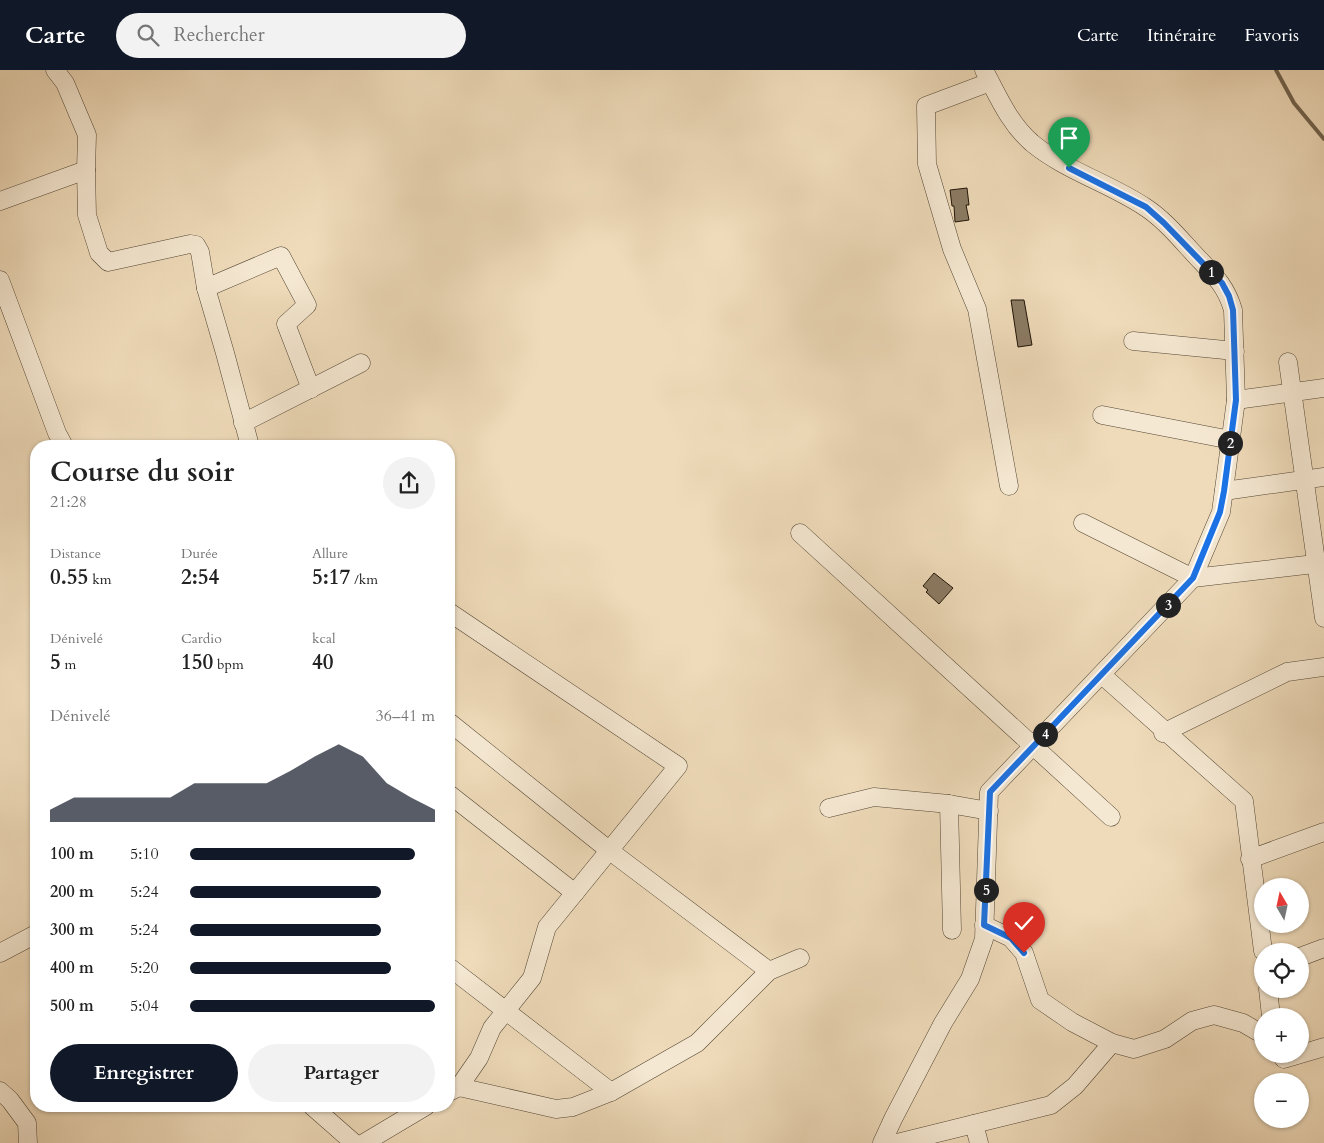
<!DOCTYPE html>
<html lang="fr">
<head>
<meta charset="utf-8">
<style>
	:root { --surface:#fff; --page:#f2f2f2; --text:#222; --muted:#767676; --accent:#111827 }
	body { margin:0; font-family:Cardo,serif; background:var(--page); color:var(--text); height:100vh; display:flex; flex-direction:column; font-size:19px; white-space:nowrap }
	* { box-sizing:border-box; margin:0 }
	p { font-size:16px; color:var(--muted) }
	.icon { flex:none; width:28px; height:28px; fill:none; stroke:currentColor; stroke-width:2; stroke-linecap:round; stroke-linejoin:round }
	.map { position:relative; flex:1; overflow:hidden }
	.details { position:absolute; left:30px; top:370px; width:425px; height:672px; display:flex; flex-direction:column; background:var(--surface); border-radius:20px; box-shadow:0 1px 4px #0004 }
	.details>* { flex:none }
	.needle { width:32px; rotate:351deg }
	.controls { position:absolute; left:1254px; top:808px; display:grid; gap:10px }
	.controls a { display:grid; place-items:center; width:55px; height:55px; border-radius:50%; background:var(--surface); box-shadow:0 1px 4px #0004; font-size:25px }
	.pin { position:absolute; display:grid; place-items:center; width:42px; height:42px; color:#fff; margin:-51px -21px; border-radius:50% 50% 50% 0; rotate:-45deg; box-shadow:0 0 5px #0007 }
	.pin .icon { rotate:45deg }
	.km { position:absolute; width:25px; height:25px; margin:-12px; border-radius:50%; background:#222; color:#fff; font-size:14px; line-height:25px; text-align:center }
	.round { display:grid; place-items:center; flex:none; width:52px; height:52px; border-radius:26px; background:var(--page) }
	.head { display:flex; align-items:center; justify-content:space-between; height:85px; padding:0 20px }
	h1 { font-size:28px; font-weight:700; line-height:38px }
	.stats { display:grid; grid-template-columns:repeat(3,1fr); gap:8px; height:85px; padding:5px 20px }
	.stats div { display:grid; align-content:center }
	.stats b { font-size:21px; font-weight:700 }
	.stats small { font-size:14px; font-weight:400 }
	.stats p { font-size:14px }
	.chart { height:140px; padding:10px 20px }
	.chart p { display:flex; justify-content:space-between }
	.chart svg { width:100%; height:90px; margin-top:5px; fill:var(--accent); opacity:.7 }
	.action { display:flex; gap:10px; margin-top:auto; padding:10px 20px }
	.action a { flex:1; height:58px; border-radius:30px; background:var(--accent); color:#fff; font-size:20px; font-weight:700; line-height:58px; text-align:center }
	.action a+a { background:var(--page); color:var(--text) }
	ul { padding:0 20px; list-style:none; font-size:16px }
	li { display:grid; grid-template-columns:80px 60px 1fr; align-items:center; height:38px }
	li i { height:12px; border-radius:6px; background:var(--accent) }
	header { display:flex; align-items:center; gap:30px; box-sizing:border-box; height:70px; padding:0 25px; background:var(--accent); color:#fff }
	header strong { font-size:24px }
	nav { display:flex; gap:28px; margin-inline-start:auto; font-size:18px }
	.search { width:350px; height:45px; background:var(--page); display:flex; align-items:center; gap:12px; box-sizing:border-box; padding:0 18px; border-radius:28px; color:var(--muted); font-size:19px }
	.map>svg:first-child { display:block }
	.lines { fill:none; stroke-linecap:round; stroke-linejoin:round }
	.stream { stroke:#71634e; stroke-width:4 }
	.building { fill:#8b7b64; stroke:#1f1407 }
	.minor-casing { stroke:#534634; stroke-width:19 }
	.minor { stroke:#f5e8d2; stroke-width:18 }
	.route-casing { stroke:#fff; stroke-width:10 }
	.route { stroke:#1a73e8; stroke-width:6 }
</style>
</head>
<body>
<header>
<strong>Carte</strong>
<div class="search"><svg class="icon" aria-label="search" viewBox="0 0 24 24"><circle cx="10" cy="10" r="6"/><path d="M15 15l6 6"/></svg>Rechercher</div>
<nav><a>Carte</a><a>Itinéraire</a><a>Favoris</a></nav>
</header>
<div class="map">
<svg width="1324" height="1073" viewBox="0 0 1324 1073">
	<rect width="100%" height="100%" fill="#efdbba"/>
	<filter id="stains"><feTurbulence type="fractalNoise" baseFrequency=".004" numOctaves="4"/><feColorMatrix values="0 0 0 0 .2 0 0 0 0 .09 0 0 0 0 .02 0 0 0 .5 -.17"/></filter>
	<radialGradient id="worn" r=".72"><stop offset=".6" stop-color="#630" stop-opacity="0"/><stop offset="1" stop-color="#630" stop-opacity=".3"/></radialGradient>
	<g class="lines">
		<polyline class="stream" points="1276,0 1294,33 1324,69"/>
	</g>
	<g class="building">
		<polygon points="967,118 969,135 966,135 969,150 955,152 954,136 952,136 950,120"/>
		<polygon points="1011,230 1024,230 1032,275 1018,277"/>
		<polygon points="934,503 953,518 939,534 926,522 928,520 923,516"/>
	</g>
	<g class="lines">
		<g class="minor-casing">
			<g id="minor">
				<polyline points="55,0 65,13 87,65 86,100 87,145 99,183 108,192 190,174 196,175 200,182 206,218 225,283 250,376"/>
				<polyline points="990,12 926,36 927,94 952,179 977,239 1009,416"/>
				<polyline points="0,131 86,100"/>
				<polyline points="0,210 57,363 64,376"/>
				<polyline points="206,218 281,186 307,235 286,254 311,319"/>
				<polyline points="1133,271 1235,281"/>
				<polyline points="1288,292 1324,548"/>
				<polyline points="1236,330 1324,318"/>
				<polyline points="1102,345 1231,370"/>
				<polyline points="243,353 361,293"/>
				<polyline points="1224,421 1324,407"/>
				<polyline points="1083,453 1193,508 1324,493"/>
				<polyline points="800,463 1111,747"/>
				<polyline points="449,542 678,696 547,857 532,908 492,958 479,988 459,1017 449,1022"/>
				<polyline points="1102,605 1244,731 1263,881"/>
				<polyline points="449,652 610,781 769,901"/>
				<polyline points="1163,663 1287,602 1324,597"/>
				<polyline points="449,724 575,823"/>
				<polyline points="949,734 952,860"/>
				<polyline points="829,738 874,727 949,734 989,741"/>
				<polyline points="1250,789 1324,762"/>
				<polyline points="984,855 1011,868 1024,883 1040,930 1072,952 1112,973 1134,979 1165,969 1192,951 1214,945 1243,953 1262,964"/>
				<polyline points="0,883 36,864"/>
				<polyline points="1300,887 1324,878"/>
				<polyline points="449,897 611,1022"/>
				<polyline points="1268,919 1271,946"/>
				<polyline points="1281,984 1284,989 1324,977"/>
				<polyline points="459,1017 556,1039 573,1037 611,1022 697,973 769,901 800,888"/>
				<polyline points="0,1021 10,1030 27,1053 28,1073"/>
				<polyline points="312,1036 354,1073"/>
				<polyline points="974,1054 979,1073"/>
				<polyline points="364,1073 426,1036"/>
				<path d="M 882,1073 L 893,1049 L 943,953 L 970,909 L 984,869 L 989,722 L 1193,508 L 1221,442 L 1236,330 L 1233,240 C 1226,216 1214,205 1197,187 C 1181,170 1165,150 1145,137 C 1109,113 1066,101 1032,73 C 1009,53 998,26 984,0"/>
				<polyline points="897,1073 1051,1035 1075,1016 1112,973"/>
			</g>
		</g>
		<use href="#minor" class="minor"/>
	</g>
	<g class="lines">
		<g class="route-casing">
			<polyline id="route" points="1024,883 1011,868 984,855 990,722 1193,508 1220,442 1224,421 1236,330 1233,240 1229,226 1222,213 1164,153 1146,137 1069,98"/>
		</g>
		<use href="#route" class="route"/>
	</g>
	<rect width="100%" height="100%" filter="url(#stains)"/>
	<rect width="100%" height="100%" fill="url(#worn)"/>
</svg>
<div class="controls">
<a><svg class="needle" viewBox="-14 -14 28 28"><path d="M0-13l5 13h-10z" fill="#e53935"/><path d="M0 13l5-13h-10z" fill="#767676"/></svg></a>
<a><svg class="icon" aria-label="locate" viewBox="0 0 24 24"><circle cx="12" cy="12" r="6"/><path d="M12 2v4M12 18v4M2 12h4M18 12h4"/></svg></a>
<a>+</a>
<a>−</a>
</div>
<div class="pin" style="left:1069px;top:98px;background:#1e9e55"><svg class="icon" aria-label="arrive" viewBox="0 0 24 24"><path d="M6 21V4h12l-3 4 3 4H6"/></svg></div>
<div class="pin" style="left:1024px;top:883px;background:#d93025"><svg class="icon" aria-label="check" viewBox="0 0 24 24"><path d="M5 12l5 5 9-10"/></svg></div>
<b class="km" style="left:1211px;top:202px">1</b>
<b class="km" style="left:1230px;top:373px">2</b>
<b class="km" style="left:1168px;top:535px">3</b>
<b class="km" style="left:1045px;top:664px">4</b>
<b class="km" style="left:986px;top:820px">5</b>
<section class="details">
<div class="head"><div><h1>Course du soir</h1><p>21:28</p></div><a class="round"><svg class="icon" aria-label="share" viewBox="0 0 24 24"><path d="M12 15V3M7 8l5-5 5 5M5 13v7h14v-7"/></svg></a></div>
<div class="stats">
<div><p>Distance</p><b>0.55<small> km</small></b></div>
<div><p>Durée</p><b>2:54</b></div>
<div><p>Allure</p><b>5:17<small> /km</small></b></div>
</div>
<div class="stats">
<div><p>Dénivelé</p><b>5<small> m</small></b></div>
<div><p>Cardio</p><b>150<small> bpm</small></b></div>
<div><p>kcal</p><b>40</b></div>
</div>
<div class="chart"><p><span>Dénivelé</span>36–41 m</p>
<svg viewBox="0 0 160 44" preserveAspectRatio="none"><path d="M0 44V38L10 32L20 32L30 32L40 32L50 32L60 25L70 25L80 25L90 25L100 19L110 12L120 6L130 12L140 25L150 32L160 38V44z"/></svg>
</div>
<ul>
<li><b>100 m</b>5:10<i style="width:92%"></i></li>
<li><b>200 m</b>5:24<i style="width:78%"></i></li>
<li><b>300 m</b>5:24<i style="width:78%"></i></li>
<li><b>400 m</b>5:20<i style="width:82%"></i></li>
<li><b>500 m</b>5:04<i style="width:100%"></i></li>
</ul>
<div class="action"><a>Enregistrer</a><a>Partager</a></div>
</section>
</div>
</body>
</html>
